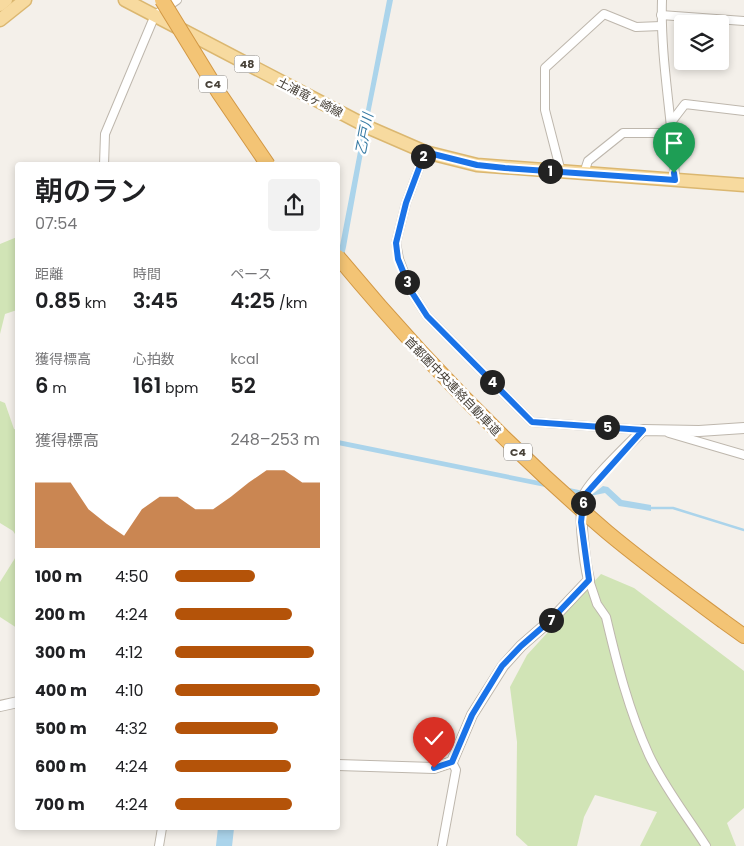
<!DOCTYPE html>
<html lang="ja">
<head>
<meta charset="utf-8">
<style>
	:root { --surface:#fff; --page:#f2f2f2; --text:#202124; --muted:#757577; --accent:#b45309 }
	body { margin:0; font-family:Poppins,"Noto Sans JP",sans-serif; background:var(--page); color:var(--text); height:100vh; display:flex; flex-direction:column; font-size:19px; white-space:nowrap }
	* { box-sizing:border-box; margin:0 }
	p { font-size:16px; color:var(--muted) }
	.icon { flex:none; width:28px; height:28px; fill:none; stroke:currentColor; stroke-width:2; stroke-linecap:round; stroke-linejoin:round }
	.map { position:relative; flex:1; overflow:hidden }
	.sheet { position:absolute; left:15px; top:162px; width:325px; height:668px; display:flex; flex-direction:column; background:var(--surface); border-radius:5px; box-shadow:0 2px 8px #0003 }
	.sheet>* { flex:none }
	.buttons { position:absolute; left:674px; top:15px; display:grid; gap:10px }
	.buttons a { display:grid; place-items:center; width:55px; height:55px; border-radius:5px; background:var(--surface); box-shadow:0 2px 8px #0003; font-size:25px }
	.pin { position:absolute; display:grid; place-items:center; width:42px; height:42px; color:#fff; margin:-51px -21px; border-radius:50% 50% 50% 0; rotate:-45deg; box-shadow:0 0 5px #0007 }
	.pin .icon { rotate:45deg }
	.km { position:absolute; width:25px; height:25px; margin:-12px; border-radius:50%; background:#222; color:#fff; font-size:14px; line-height:25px; text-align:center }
	.round { display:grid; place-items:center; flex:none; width:52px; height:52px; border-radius:5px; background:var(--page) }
	.headline { display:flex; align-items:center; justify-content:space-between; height:85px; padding:0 20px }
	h1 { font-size:28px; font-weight:600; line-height:38px }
	.stats { display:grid; grid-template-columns:repeat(3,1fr); gap:8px; height:85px; padding:5px 20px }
	.stats div { display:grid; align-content:center }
	.stats b { font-size:21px; font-weight:600 }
	.stats small { font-size:14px; font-weight:400 }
	.stats p { font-size:14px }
	.chart { height:140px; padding:10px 20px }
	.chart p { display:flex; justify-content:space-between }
	.chart svg { width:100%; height:90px; margin-top:5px; fill:var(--accent); opacity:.7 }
	ul { padding:0 20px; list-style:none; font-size:16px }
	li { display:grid; grid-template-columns:80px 60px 1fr; align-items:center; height:38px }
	li i { height:12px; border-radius:6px; background:var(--accent) }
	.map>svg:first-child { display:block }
	.green { fill:#d1e4b6 }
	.water { fill:#abd4eb }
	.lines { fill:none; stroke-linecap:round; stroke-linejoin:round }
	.stream { stroke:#abd4eb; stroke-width:2.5 }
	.river { stroke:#abd4eb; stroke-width:16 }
	.minor-casing { stroke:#beb7ad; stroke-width:10 }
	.tertiary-casing { stroke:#beb7ad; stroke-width:12 }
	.primary-casing { stroke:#dbb770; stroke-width:15 }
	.motorway-casing { stroke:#d29845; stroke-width:16 }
	.minor { stroke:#fff; stroke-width:8 }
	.tertiary { stroke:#fff; stroke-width:10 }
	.primary { stroke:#f7da9f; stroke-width:12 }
	.motorway { stroke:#f3c475; stroke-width:14 }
	.motorway-bridge-casing { stroke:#d29845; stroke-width:16; stroke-linecap:butt }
	.motorway-bridge { stroke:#f3c475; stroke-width:14 }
	.route-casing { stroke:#fff; stroke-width:10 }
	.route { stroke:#1a73e8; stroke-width:6 }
	.labels { text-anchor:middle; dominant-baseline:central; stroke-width:5; stroke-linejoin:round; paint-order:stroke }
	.shield { fill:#fff; stroke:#7e7a74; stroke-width:1 }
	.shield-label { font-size:11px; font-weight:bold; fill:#474138 }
	.street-label { font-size:12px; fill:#474138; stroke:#fff }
	.water-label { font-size:14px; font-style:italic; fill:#377aa3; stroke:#fff }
</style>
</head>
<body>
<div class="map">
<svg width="744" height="846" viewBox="0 0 744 846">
	<rect width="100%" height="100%" fill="#f4f0ea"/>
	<g class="green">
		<polygon points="17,237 17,310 5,314 0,334 0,244"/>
		<polygon points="0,401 5,403 14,429 17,430 17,537 13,531 0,523"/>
		<polygon points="17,555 17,628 0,617 0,582"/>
		<polygon points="601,574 634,588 744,671 744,808 727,823 736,846 640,846 657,812 595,795 584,817 577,846 528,846 516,835 517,742 510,687 527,655"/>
	</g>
	<g class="water">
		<polygon points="387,0 393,0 370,114 346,247 338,280 338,256"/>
		<polygon points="338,440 539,481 590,496 603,486 608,487 622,500 651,505 651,511 619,506 605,493 590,496 338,445"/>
	</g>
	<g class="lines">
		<g class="stream">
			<polyline points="568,489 582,492"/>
			<polyline points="649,508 673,508 744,530"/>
		</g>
		<polyline class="river" points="224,846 226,828"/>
		<g class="minor-casing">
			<g id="minor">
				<path d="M 662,0 C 660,60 673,120 675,180"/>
				<polyline points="661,15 744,21"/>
				<polyline points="672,121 685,104 744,111"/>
				<polyline points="425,152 406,203 396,243 399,259 411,291 427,316 532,422 643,430"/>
				<polyline points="104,165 105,134 155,15 177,0"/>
				<polyline points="561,172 545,110 545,68 604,14 636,27 661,26"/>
				<polyline points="584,173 588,161 623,133 673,133"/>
				<polyline points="669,433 744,455"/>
				<path d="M 589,580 L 597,604 L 606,617 C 617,664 629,711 649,755 C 664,787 687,816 706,846"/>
				<polyline points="159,846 162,828"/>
				<polyline points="442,846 456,770 452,762"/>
			</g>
		</g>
		<g class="tertiary-casing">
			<g id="tertiary">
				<polyline points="0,706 18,702"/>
				<path d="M 338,765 L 434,768 L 452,762 L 472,715 L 503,666 L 521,646 L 553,618 L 589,580 C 585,564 578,511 584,496 C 590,481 630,444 643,430 L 699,431 L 744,428"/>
			</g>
		</g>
		<g class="primary-casing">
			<g id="primary">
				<polyline points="125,0 372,129 425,152 477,165 744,185"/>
				<polyline points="0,5 6,0"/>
				<polyline points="0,20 25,0"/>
			</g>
		</g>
		<g class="motorway-casing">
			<polyline id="motorway" points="723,621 744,636"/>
		</g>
		<use href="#minor" class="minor"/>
		<use href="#tertiary" class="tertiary"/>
		<use href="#primary" class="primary"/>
		<use href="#motorway" class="motorway"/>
		<g class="motorway-bridge-casing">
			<g id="motorway-bridge">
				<polyline points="162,0 219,93 268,165"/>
				<path d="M 338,257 C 420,356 509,448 607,532 C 644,563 684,592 723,621"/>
			</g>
		</g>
		<use href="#motorway-bridge" class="motorway-bridge"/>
	</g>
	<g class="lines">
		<g class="route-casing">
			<polyline id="route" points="434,768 452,762 472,715 502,666 521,646 553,618 589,580 581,522 584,496 643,430 532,422 427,316 411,291 398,259 396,243 406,203 425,152 477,165 505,168 675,180 674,173"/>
		</g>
		<use href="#route" class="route"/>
	</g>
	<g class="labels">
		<g class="shield">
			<rect x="234.5" y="55.5" width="25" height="17" rx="4"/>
			<rect x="199" y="75.5" width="28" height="17" rx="4"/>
			<rect x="504" y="443.5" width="28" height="17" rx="4"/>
		</g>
		<g class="shield-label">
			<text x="247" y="64">48</text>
			<text x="213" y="84">C4</text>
			<text x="518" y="452">C4</text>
		</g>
		<g class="street-label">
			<text transform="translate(310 97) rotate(27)">土浦竜ヶ崎線</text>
			<text transform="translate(453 386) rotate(46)">首都圏中央連絡自動車道</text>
		</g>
		<g class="water-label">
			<text transform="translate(364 134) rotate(-79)">乙戸川</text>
		</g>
	</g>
</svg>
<div class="buttons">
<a><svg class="icon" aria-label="layers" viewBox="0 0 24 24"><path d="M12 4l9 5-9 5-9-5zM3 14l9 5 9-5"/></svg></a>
</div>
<div class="pin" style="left:674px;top:173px;background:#1e9e55"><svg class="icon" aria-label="arrive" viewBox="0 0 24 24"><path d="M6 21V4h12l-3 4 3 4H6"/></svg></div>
<div class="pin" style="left:434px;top:768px;background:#d93025"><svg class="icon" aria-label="check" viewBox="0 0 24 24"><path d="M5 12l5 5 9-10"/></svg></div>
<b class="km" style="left:550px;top:171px">1</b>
<b class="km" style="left:423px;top:156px">2</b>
<b class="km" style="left:407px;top:282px">3</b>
<b class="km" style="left:492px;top:382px">4</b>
<b class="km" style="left:607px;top:427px">5</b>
<b class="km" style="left:583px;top:503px">6</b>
<b class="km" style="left:551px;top:620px">7</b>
<section class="sheet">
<div class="headline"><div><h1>朝のラン</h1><p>07:54</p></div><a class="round"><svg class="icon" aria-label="share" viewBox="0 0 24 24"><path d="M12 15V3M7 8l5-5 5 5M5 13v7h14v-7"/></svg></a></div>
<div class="stats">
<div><p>距離</p><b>0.85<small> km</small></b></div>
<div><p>時間</p><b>3:45</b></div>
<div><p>ペース</p><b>4:25<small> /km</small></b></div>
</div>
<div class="stats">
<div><p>獲得標高</p><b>6<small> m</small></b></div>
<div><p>心拍数</p><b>161<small> bpm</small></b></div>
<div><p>kcal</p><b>52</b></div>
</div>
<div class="chart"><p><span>獲得標高</span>248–253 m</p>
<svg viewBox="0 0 160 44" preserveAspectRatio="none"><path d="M0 44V12L10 12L20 12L30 25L40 32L50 38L60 25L70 19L80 19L90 25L100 25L110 19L120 12L130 6L140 6L150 12L160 12V44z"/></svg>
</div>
<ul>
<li><b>100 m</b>4:50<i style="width:55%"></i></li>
<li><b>200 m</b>4:24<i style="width:81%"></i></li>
<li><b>300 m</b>4:12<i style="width:96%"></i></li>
<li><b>400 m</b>4:10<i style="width:100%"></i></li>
<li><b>500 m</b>4:32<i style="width:71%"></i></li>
<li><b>600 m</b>4:24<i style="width:80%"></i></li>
<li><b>700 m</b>4:24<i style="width:81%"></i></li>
</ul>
</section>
</div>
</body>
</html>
